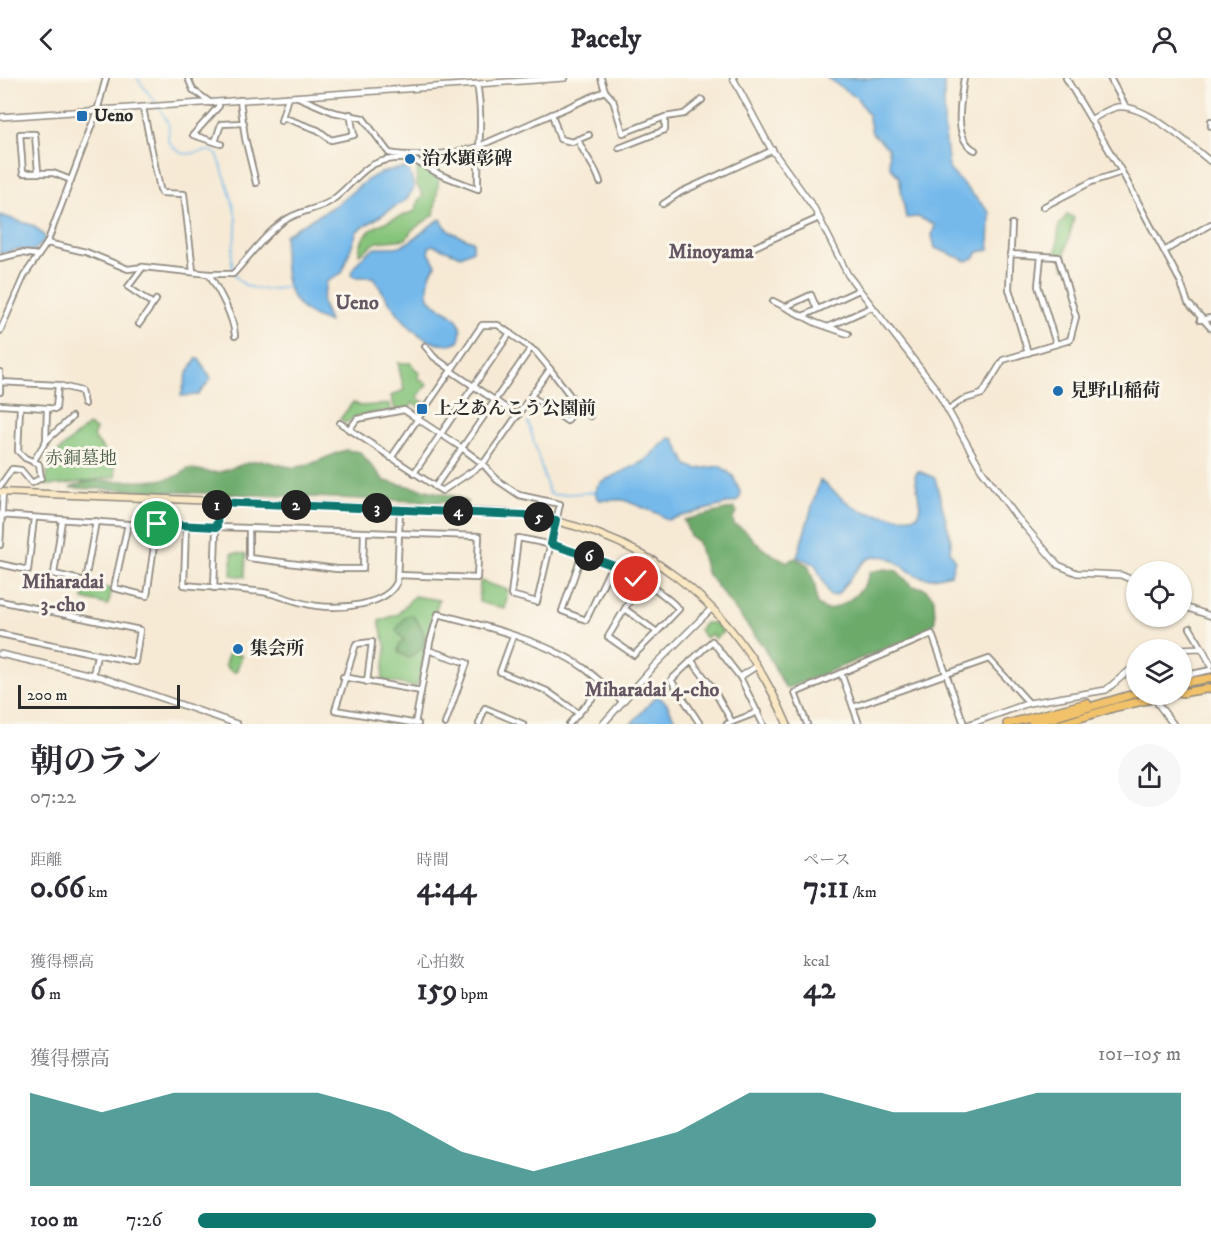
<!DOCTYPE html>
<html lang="ja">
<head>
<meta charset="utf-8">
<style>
	:root { --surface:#fff; --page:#f7f7f7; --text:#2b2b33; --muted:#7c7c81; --accent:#0f766e }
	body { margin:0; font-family:"IM FELL DW Pica","Noto Serif JP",serif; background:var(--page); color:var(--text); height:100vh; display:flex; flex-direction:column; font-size:22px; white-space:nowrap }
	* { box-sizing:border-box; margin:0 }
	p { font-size:20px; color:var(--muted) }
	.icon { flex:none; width:33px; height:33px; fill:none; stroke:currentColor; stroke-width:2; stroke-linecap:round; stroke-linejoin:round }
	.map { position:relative; height:646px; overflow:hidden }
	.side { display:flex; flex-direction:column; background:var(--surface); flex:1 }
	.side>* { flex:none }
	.buttons { position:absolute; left:1126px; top:483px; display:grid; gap:12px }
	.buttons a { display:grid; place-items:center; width:66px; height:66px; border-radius:50%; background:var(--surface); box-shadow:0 2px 4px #0004; font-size:30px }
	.scale { position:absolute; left:18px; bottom:15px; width:162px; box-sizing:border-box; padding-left:6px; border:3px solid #2b2b2b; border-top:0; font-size:16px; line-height:21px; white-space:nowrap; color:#2b2b2b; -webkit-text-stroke:4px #fbf7ec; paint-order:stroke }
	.pin { position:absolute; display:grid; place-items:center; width:51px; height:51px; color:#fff; margin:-26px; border:3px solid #fff; border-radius:50%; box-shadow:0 2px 6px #0007 }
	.km { position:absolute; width:30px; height:30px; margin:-15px; border-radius:50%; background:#222; color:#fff; font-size:16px; line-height:30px; text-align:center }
	.round { display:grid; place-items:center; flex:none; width:63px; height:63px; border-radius:32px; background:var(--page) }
	.headline { display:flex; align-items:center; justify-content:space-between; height:102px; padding:0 30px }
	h1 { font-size:33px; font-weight:700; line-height:45px }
	.stats { display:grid; grid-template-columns:repeat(3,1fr); gap:9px; height:102px; padding:6px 30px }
	.stats div { display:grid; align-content:center }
	.stats b { font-size:30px; font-weight:700 }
	.stats small { font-size:16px; font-weight:400 }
	.stats p { font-size:16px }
	.chart { height:168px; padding:12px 30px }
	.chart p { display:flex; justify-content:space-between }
	.chart svg { width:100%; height:108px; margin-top:6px; fill:var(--accent); opacity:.7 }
	ul { padding:0 30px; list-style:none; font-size:20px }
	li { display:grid; grid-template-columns:96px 72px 1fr; align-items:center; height:45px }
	li i { height:15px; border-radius:8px; background:var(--accent) }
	header { display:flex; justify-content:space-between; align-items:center; height:78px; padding:0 30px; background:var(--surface); font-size:27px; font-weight:700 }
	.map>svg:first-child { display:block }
	.green { fill:#86c47b; stroke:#587853; stroke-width:1.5 }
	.forest { fill:#6caa6b; stroke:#4c6a4b; stroke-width:1.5 }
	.water { fill:#74b9eb; stroke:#50728b; stroke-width:1.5 }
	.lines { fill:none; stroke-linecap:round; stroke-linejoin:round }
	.stream { stroke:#74b9eb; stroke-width:1.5 }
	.minor-casing { stroke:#908a80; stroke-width:8 }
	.tertiary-casing { stroke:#908a80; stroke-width:8 }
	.secondary-casing { stroke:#908a80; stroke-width:9 }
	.primary-casing { stroke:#908a80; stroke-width:10 }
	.minor { stroke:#fff; stroke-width:4.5 }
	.tertiary { stroke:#fff; stroke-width:5 }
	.secondary { stroke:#fae7c3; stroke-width:6 }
	.primary { stroke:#f2c26a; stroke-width:7 }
	.route-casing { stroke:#fff; stroke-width:12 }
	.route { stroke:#0f766e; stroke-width:8 }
	.poi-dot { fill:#1f6fb2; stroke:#fbf7ec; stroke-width:2 }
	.labels { text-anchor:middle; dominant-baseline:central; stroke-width:6; stroke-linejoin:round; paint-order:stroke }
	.poi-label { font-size:18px; font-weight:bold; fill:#2b2b2b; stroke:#fbf7ec; text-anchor:start }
	.park-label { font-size:18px; fill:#465943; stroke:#fbf7ec }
	.neighbourhood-label { font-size:20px; font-weight:bold; fill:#655762; stroke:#fbf7ec }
</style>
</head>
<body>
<header><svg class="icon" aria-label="back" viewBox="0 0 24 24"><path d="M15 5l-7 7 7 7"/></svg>Pacely<svg class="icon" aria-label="person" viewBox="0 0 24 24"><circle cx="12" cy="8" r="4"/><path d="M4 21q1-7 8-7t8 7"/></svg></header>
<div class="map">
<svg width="1211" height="646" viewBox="0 0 1211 646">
	<rect width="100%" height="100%" fill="#fbf7ec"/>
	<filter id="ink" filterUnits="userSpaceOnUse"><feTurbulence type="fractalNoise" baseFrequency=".0167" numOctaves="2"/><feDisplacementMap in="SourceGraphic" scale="12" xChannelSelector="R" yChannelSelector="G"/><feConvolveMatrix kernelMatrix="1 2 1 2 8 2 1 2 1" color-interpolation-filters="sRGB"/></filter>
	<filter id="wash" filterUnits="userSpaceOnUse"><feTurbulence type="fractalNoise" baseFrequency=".008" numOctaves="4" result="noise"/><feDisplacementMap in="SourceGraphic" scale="24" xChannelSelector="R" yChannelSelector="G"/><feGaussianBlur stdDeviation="1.35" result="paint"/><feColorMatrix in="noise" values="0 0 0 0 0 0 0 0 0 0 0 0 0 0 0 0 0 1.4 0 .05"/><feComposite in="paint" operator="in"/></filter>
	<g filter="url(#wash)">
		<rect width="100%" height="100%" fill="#f6ead5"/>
		<g class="green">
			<path d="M 418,88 L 439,100 L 434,137 L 412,152 L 406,161 L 377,164 L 359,176 C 360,146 392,143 415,133 L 418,123 L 423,118 L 416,105 Z"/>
			<polygon points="1068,136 1074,140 1065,175 1067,189 1064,190 1061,176 1056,176 1059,147"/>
			<polygon points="398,285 410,285 420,296 418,300 427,306 417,320 425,325 421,331 413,325 408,332 395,331 391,318 404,312"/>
			<polygon points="353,324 360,328 390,326 391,332 356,338 346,345 340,341"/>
			<path d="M 88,347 L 96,352 L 93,359 L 114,384 L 116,399 C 92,401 70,408 46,407 C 46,376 67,367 88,347 Z"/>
			<polygon points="232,475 246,476 245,499 231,497"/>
			<polygon points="480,503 508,512 505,531 479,524"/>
			<polygon points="86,506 112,511 108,527 83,521"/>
			<polygon points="414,518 439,522 427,559 419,605 415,609 382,602 386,571 379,543 398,536"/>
			<polygon points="705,545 715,545 723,554 715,561 711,556 706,560 699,552"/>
			<polygon points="229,573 242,578 236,594 232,594 225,587"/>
		</g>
		<g class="forest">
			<path d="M 346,372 L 360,374 L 385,403 L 458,419 L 468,425 L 70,410 C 77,407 85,404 92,403 C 115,401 172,409 187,391 C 199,390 207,396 219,394 C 234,391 245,383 261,383 C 273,383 285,391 298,389 C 316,386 329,377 346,372 Z"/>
			<path d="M 734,430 L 737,434 L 733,440 L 734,447 C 748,451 749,459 759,467 C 767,475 778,479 788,484 L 795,480 L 808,487 L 815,506 L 817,527 L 827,532 C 847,527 865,513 870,494 L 886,491 L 897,493 L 912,508 L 924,510 L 934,520 L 935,542 L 929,553 L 786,611 L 763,568 L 706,494 L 698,464 L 690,458 L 684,442 Z"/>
			<path d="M 412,537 C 422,547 426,555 423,569 L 409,580 L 398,574 L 399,567 L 404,562 L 396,552 L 406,538 Z"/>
		</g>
		<g class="water">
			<polygon points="827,0 944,0 944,47 949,91 990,135 989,172 978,174 974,180 967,183 935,170 932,157 935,147 918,139 906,140 899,99 890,89 888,70 872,55 868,36 857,20"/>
			<path d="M 405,90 L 410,94 L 414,110 L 407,121 L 357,153 L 342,195 L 327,203 L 322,224 L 329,244 C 284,232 282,196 285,157 C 302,146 320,137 337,126 C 365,106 367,94 405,90 Z"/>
			<polygon points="0,137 34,148 45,159 43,165 33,173 18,171 0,176"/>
			<path d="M 441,141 C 447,155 459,158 473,163 L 473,172 L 461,178 L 433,167 L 429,169 L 429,175 L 436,187 C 430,194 429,199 428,209 C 424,238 470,226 459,263 C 423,281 389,224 373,199 L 354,199 L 351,196 C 352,190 354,189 358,184 C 380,158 388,176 407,165 C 420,158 428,147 441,141 Z"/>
			<polygon points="196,281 199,281 211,301 198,317 181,318 187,296"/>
			<polygon points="669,360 674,361 687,387 697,391 720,388 733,398 741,416 738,423 667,442 659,436 624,422 600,422 596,418 596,410 601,404 644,383"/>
			<path d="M 918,393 L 935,400 L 951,462 L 950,474 L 955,481 L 951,496 C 944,497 935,501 928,500 C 906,500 894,469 868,481 C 860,485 844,509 837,517 L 830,518 L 815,486 L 797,479 L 820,402 C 832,411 844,424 858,431 C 869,436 908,443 918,437 L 920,427 L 915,398 Z"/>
			<polygon points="657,617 667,626 677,646 631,646"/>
		</g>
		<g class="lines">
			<g class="stream">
				<polyline points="137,0 157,26"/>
				<path d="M 160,30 L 169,47 L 168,63 C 185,85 190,72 212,73 L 218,78 C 224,98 233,119 236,140 C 238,153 233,165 232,177 C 229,214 264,215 289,208"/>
				<polyline points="528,344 549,415 553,417 596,414"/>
			</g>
		</g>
	</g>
	<g filter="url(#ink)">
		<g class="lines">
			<g class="minor-casing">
				<g id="minor">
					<polyline points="188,0 193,12 211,25"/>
					<polyline points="601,0 605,13 613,22 623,55 665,39 684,36 702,22"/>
					<path d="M 964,0 C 961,21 952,61 975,72"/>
					<polyline points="1066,0 1122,94 1180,203 1188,225 1211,250"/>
					<polyline points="1110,0 1126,29"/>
					<path d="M 298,19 L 333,34 L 363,40 L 389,75 C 414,80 453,76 477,69 L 605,13"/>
					<polyline points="240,22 245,60 256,105"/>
					<polyline points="218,24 219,28 193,57 221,66"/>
					<polyline points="143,30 160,111 162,115 184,116 193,193"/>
					<polyline points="552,36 560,61 572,64 589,57"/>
					<polyline points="282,39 318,52 331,62 354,57 350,36"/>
					<polyline points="281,43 288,19"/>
					<polyline points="1211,43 1211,48"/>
					<path d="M 578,61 C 583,77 596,88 600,104"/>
					<polyline points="215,64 221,46 244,45"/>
					<polyline points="619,70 665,52 665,39"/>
					<path d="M 408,79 L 441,97 L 478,111 C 477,75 484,42 477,6"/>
					<polyline points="38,94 35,56 20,56 23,95 53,95 71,102"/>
					<polyline points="663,126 681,114 773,72"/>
					<polyline points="1043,129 1091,104 1122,94"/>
					<polyline points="1012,146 1009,211 1028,275"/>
					<path d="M 47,165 L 86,174 L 128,191 L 143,189 L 209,196 L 233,196 C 249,179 265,156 284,143 C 297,133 317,132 331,123 C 361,101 363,78 409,81"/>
					<polyline points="752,170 819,140"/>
					<polyline points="1164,173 1211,146"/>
					<polyline points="1041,178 1038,208 1056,266"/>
					<polyline points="0,180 21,175 38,177"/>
					<polyline points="143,189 128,209 153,226"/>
					<path d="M 209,196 C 219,213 234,239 235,258"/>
					<polyline points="773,223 816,245 848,256"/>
					<polyline points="785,229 811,217 817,231"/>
					<polyline points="803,238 859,212"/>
					<polyline points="1200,242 1211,240"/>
					<polyline points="139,246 156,222"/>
					<polyline points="830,248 872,229"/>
					<polyline points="0,253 24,198 47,165 97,33 106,0"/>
					<polyline points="425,268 434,279 452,292"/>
					<polyline points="550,291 578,328 590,338"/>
					<polyline points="451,293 518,338"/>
					<polyline points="0,294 0,314"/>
					<polyline points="0,304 58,307 81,313 84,326"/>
					<polyline points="531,318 567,343 578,328"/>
					<polyline points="0,327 47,330"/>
					<polyline points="949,331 962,322 982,316 1003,282 1070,262 1076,239 1058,179 1010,176"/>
					<polyline points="340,345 442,413 483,386 550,291 536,274 498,247 482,247 391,380"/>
					<path d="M 349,352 L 357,341 L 404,332 L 462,370 L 483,386 L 497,402 L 519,417 L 560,426 L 537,524 L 511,517 L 518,460 C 574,470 637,489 679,531 L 657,554 L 625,531"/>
					<polyline points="46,363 47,330 56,331 58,307"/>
					<polyline points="33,384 46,363 72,339"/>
					<polyline points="414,395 510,255"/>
					<polyline points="0,408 12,391 21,392 32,405 41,400 39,386 25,380 18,373 20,329"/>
					<polyline points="435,409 531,270"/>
					<polyline points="0,437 128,446 479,458 477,500 398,497"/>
					<polyline points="62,442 54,496 85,503 96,443"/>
					<polyline points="128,446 114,510 147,518 157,446"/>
					<path d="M 186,448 L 184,507 C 210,509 237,511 263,514 C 281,517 299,526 317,528 C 341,531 386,528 397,504 L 400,431"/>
					<polyline points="249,450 249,480 337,491 363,491 364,455"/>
					<polyline points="0,467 3,414"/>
					<polyline points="582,476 562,533 586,542 612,487"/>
					<polyline points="654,482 608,559 634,577 657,554"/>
					<polyline points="0,486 28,492 34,440"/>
					<polyline points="214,510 217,424"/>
					<polyline points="0,523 140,552 135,584 0,556"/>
					<polyline points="1190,550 1202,570"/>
					<polyline points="513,558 500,594 547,613 578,635"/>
					<polyline points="428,572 467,585 445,646"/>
					<polyline points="691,582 712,609 732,644"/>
					<polyline points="841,595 859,646"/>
					<polyline points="93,597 97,577"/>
					<polyline points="1182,598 1211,592"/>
					<polyline points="343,599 421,613"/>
					<polyline points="740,599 757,588"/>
					<polyline points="367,604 372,564 356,566 335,632 418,646"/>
					<polyline points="853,629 989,581 1029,625"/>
					<path d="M 415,646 L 430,564 L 438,536 C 482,547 546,563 584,590 C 597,600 610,612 622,623"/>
					<polyline points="479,646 485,630 523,646"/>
					<polyline points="569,646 604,607"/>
					<polyline points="700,646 671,602 712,563 740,599 763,646"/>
					<polyline points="727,646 758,634"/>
					<polyline points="807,646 795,615 932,556 964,646"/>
				</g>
			</g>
			<g class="tertiary-casing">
				<g id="tertiary">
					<polyline points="733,0 770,69 814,130 848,197 936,311 981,391 1016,438 1058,487 1077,495 1121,497 1137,504"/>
					<polyline points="0,39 565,0"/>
					<path d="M 1092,41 C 1100,37 1109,30 1118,29 C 1145,26 1190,67 1211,84"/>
					<polyline points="1182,528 1211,538"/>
					<polyline points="1152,572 1202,570 1211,587"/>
					<polyline points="0,576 101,599 237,646"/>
					<polyline points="1155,616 1158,626 1173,646"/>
					<polyline points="603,646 655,587 712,530"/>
					<polyline points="970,646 1029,625 1106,612 1137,586"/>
				</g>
			</g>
			<g class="secondary-casing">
				<path id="secondary" d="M 0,414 L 506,435 C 639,448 735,523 787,646"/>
			</g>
			<g class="primary-casing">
				<g id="primary">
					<polyline points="1182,605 1211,600"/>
					<polyline points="1182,615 1211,610"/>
					<polyline points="1007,646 1087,625"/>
					<polyline points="1032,646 1137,615"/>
					<polyline points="1061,646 1116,629 1174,616"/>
				</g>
			</g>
			<use href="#minor" class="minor"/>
			<use href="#tertiary" class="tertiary"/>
			<use href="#secondary" class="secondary"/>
			<use href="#primary" class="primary"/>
		</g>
	</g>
	<g class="lines" filter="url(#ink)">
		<g class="route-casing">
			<polyline id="route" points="157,446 217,449 218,424 524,437 556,442 551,466 612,487 636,501"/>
		</g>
		<use href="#route" class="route"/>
	</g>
	<g class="poi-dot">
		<rect x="76" y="32" width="12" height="12" rx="3"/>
		<circle cx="410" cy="81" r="6"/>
		<circle cx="1058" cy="313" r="6"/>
		<rect x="416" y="325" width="12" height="12" rx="3"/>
		<circle cx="238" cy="571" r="6"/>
	</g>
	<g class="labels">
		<g class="poi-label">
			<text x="94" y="38">Ueno</text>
			<text x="422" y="81">治水顕彰碑</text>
			<text x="1070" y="313">見野山稲荷</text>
			<text x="434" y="331">上之あんこう公園前</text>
			<text x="250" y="571">集会所</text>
		</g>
		<g class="park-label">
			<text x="81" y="381">赤銅墓地</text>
		</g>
		<g class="neighbourhood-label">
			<text x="711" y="174">Minoyama</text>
			<text x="357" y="225">Ueno</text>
			<text x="63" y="504">Miharadai<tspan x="63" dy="23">3-cho</tspan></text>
			<text x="652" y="612">Miharadai 4-cho</text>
		</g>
	</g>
</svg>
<div class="buttons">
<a><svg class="icon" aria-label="locate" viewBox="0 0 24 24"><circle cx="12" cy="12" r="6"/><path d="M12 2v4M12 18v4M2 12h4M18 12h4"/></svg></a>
<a><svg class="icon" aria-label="layers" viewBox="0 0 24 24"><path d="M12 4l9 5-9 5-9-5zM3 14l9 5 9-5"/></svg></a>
</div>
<div class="scale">200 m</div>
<div class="pin" style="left:157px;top:446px;background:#1e9e55"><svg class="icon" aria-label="arrive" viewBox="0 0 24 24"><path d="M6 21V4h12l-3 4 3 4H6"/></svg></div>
<div class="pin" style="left:636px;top:501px;background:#d93025"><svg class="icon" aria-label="check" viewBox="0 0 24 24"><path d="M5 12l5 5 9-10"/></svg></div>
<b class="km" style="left:217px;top:427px">1</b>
<b class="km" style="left:296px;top:427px">2</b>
<b class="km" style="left:377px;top:430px">3</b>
<b class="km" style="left:458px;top:433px">4</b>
<b class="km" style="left:539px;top:439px">5</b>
<b class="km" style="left:589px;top:478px">6</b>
</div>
<section class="side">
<div class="headline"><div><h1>朝のラン</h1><p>07:22</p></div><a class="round"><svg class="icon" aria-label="share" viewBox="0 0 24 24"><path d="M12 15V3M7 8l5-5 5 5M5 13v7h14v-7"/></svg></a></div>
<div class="stats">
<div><p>距離</p><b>0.66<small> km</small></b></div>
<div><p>時間</p><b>4:44</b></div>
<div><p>ペース</p><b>7:11<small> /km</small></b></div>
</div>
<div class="stats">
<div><p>獲得標高</p><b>6<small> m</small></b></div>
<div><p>心拍数</p><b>159<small> bpm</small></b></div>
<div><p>kcal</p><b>42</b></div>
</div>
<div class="chart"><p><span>獲得標高</span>101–105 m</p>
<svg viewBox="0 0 160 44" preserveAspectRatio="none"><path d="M0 44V6L10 14L20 6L30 6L40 6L50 14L60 30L70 38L80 30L90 22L100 6L110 6L120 14L130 14L140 6L150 6L160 6V44z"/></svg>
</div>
<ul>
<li><b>100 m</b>7:26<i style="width:69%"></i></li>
</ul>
</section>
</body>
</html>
